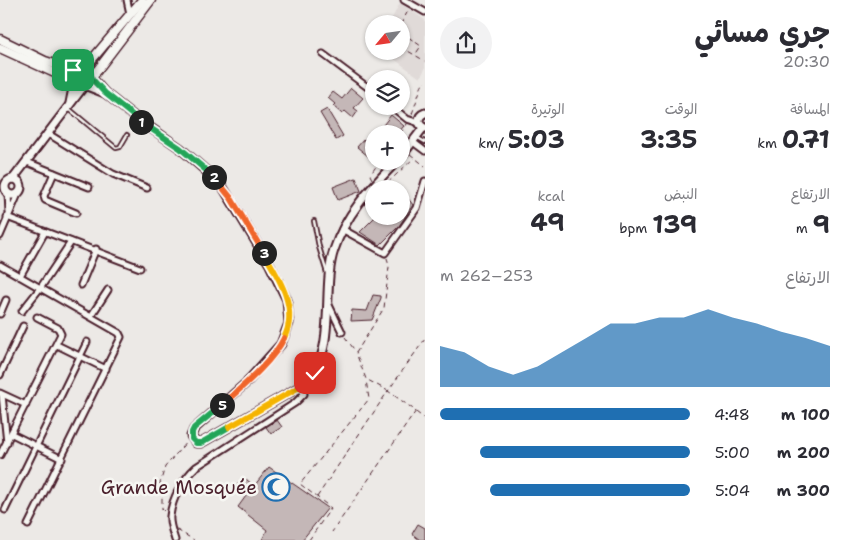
<!DOCTYPE html>
<html lang="ar">
<head>
<meta charset="utf-8">
<style>
	:root { --surface:#fff; --page:#f2f2f3; --text:#2b2b33; --muted:#7c7c81; --accent:#1f6fb2 }
	body { margin:0; font-family:"Shantell Sans","Playpen Sans Arabic",sans-serif; background:var(--page); color:var(--text); direction:rtl; height:100vh; display:flex; flex-direction:column; font-size:19px; white-space:nowrap }
	* { box-sizing:border-box; margin:0 }
	p { font-size:16px; color:var(--muted) }
	.icon { flex:none; width:28px; height:28px; fill:none; stroke:currentColor; stroke-width:2; stroke-linecap:round; stroke-linejoin:round }
	.map { position:relative; flex:1; overflow:hidden; direction:ltr }
	.sheet { display:flex; flex-direction:column; background:var(--surface); width:420px }
	.sheet>* { flex:none }
	.needle { width:32px; rotate:241deg }
	.fabs { position:absolute; left:365px; top:15px; display:grid; gap:10px }
	.fabs a { display:grid; place-items:center; width:45px; height:45px; border-radius:50%; background:var(--surface); box-shadow:0 1px 4px #0004; font-size:25px }
	.pin { position:absolute; display:grid; place-items:center; width:42px; height:42px; color:#fff; margin:-21px; border-radius:10px; box-shadow:0 2px 8px #0006 }
	.km { position:absolute; width:25px; height:25px; margin:-12px; border-radius:50%; background:#222; color:#fff; font-size:14px; line-height:25px; text-align:center }
	.round { display:grid; place-items:center; flex:none; width:52px; height:52px; border-radius:26px; background:var(--page) }
	.summary { display:flex; align-items:center; justify-content:space-between; height:85px; padding:0 15px }
	h1 { font-size:28px; font-weight:700; line-height:38px }
	.metrics { display:grid; grid-template-columns:repeat(3,1fr); gap:8px; height:85px; padding:5px 15px }
	.metrics div { display:grid; align-content:center }
	.metrics b { font-size:25px; font-weight:700 }
	.metrics small { font-size:14px; font-weight:400 }
	.metrics p { font-size:14px }
	.chart { height:140px; padding:10px 15px }
	.chart p { display:flex; justify-content:space-between }
	.chart svg { width:100%; height:90px; margin-top:5px; fill:var(--accent); opacity:.7 }
	ul { padding:0 15px; list-style:none; font-size:16px }
	li { display:grid; grid-template-columns:80px 60px 1fr; align-items:center; height:38px }
	li i { height:12px; border-radius:6px; background:var(--accent) }
	main { display:flex; flex:1; min-height:0 }
	.map>svg:first-child { display:block }
	.built { fill:#e0dad8 }
	.building { fill:#c4b7b7; stroke:#4a1f2b }
	.lines { fill:none; stroke-linecap:round; stroke-linejoin:round }
	.lane-casing { stroke:#4a1f2b; stroke-width:6 }
	.street-casing { stroke:#4a1f2b; stroke-width:9 }
	.secondary-casing { stroke:#4a1f2b; stroke-width:11 }
	.primary-casing { stroke:#4a1f2b; stroke-width:11 }
	.path { stroke:#4a1f2b; stroke-width:1; stroke-dasharray:5 4; stroke-linecap:butt }
	.lane { stroke:#f6f6f2; stroke-width:2.5 }
	.street { stroke:#f6f6f2; stroke-width:5 }
	.secondary { stroke:#f6f6f2; stroke-width:7 }
	.primary { stroke:#f6f6f2; stroke-width:8 }
	.split-1-casing { stroke:#fff; stroke-width:10 }
	.split-2-casing { stroke:#fff; stroke-width:10 }
	.split-3-casing { stroke:#fff; stroke-width:10 }
	.split-4-casing { stroke:#fff; stroke-width:10 }
	.split-5-casing { stroke:#fff; stroke-width:10 }
	.split-6-casing { stroke:#fff; stroke-width:10 }
	.split-7-casing { stroke:#fff; stroke-width:10 }
	.split-1 { stroke:#22a559; stroke-width:6 }
	.split-2 { stroke:#22a559; stroke-width:6 }
	.split-3 { stroke:#f0652b; stroke-width:6 }
	.split-4 { stroke:#f5b400; stroke-width:6 }
	.split-5 { stroke:#f0652b; stroke-width:6 }
	.split-6 { stroke:#22a559; stroke-width:6 }
	.split-7 { stroke:#f5b400; stroke-width:6 }
	.labels { text-anchor:middle; dominant-baseline:central; stroke-width:5; stroke-linejoin:round; paint-order:stroke }
	.poi-label { font-size:19px; fill:#4a1f2b; stroke:#f6f6f2; text-anchor:end }
</style>
</head>
<body>
<main>
<section class="sheet">
<div class="summary"><div><h1>جري مسائي</h1><p>20:30</p></div><a class="round"><svg class="icon" aria-label="share" viewBox="0 0 24 24"><path d="M12 15V3M7 8l5-5 5 5M5 13v7h14v-7"/></svg></a></div>
<div class="metrics">
<div><p>المسافة</p><b>0.71<small> km</small></b></div>
<div><p>الوقت</p><b>3:35</b></div>
<div><p>الوتيرة</p><b>5:03<small> /km</small></b></div>
</div>
<div class="metrics">
<div><p>الارتفاع</p><b>9<small> m</small></b></div>
<div><p>النبض</p><b>139<small> bpm</small></b></div>
<div><p>kcal</p><b>49</b></div>
</div>
<div class="chart"><p><span>الارتفاع</span>253–262 m</p>
<svg viewBox="0 0 160 44" preserveAspectRatio="none"><path d="M0 44V24L10 27L20 34L30 38L40 34L50 27L60 20L70 13L80 13L90 10L100 10L110 6L120 10L130 13L140 17L150 20L160 24V44z"/></svg>
</div>
<ul>
<li><b>100 m</b>4:48<i style="width:100%"></i></li>
<li><b>200 m</b>5:00<i style="width:84%"></i></li>
<li><b>300 m</b>5:04<i style="width:80%"></i></li>
</ul>
</section>
<div class="map">
<svg width="425" height="540" viewBox="0 0 425 540">
	<rect width="100%" height="100%" fill="#ece9e6"/>
	<filter id="ink" filterUnits="userSpaceOnUse"><feTurbulence type="fractalNoise" baseFrequency=".02" numOctaves="2"/><feDisplacementMap in="SourceGraphic" scale="10" xChannelSelector="R" yChannelSelector="G"/><feConvolveMatrix kernelMatrix="1 2 1 2 8 2 1 2 1" color-interpolation-filters="sRGB"/></filter>
	<g filter="url(#ink)">
		<polygon class="built" points="400,3 425,20 425,69 420,78 383,51 401,51 401,24 389,24"/>
		<g class="building">
			<polygon points="351,88 363,98 354,108 358,111 353,118 345,111 342,114 333,106 335,104 328,98 333,92 342,99"/>
			<polygon points="327,109 343,136 336,140 320,113"/>
			<polygon points="391,115 404,126 397,134 376,134"/>
			<polygon points="364,139 374,146 374,161 357,147"/>
			<polygon points="356,178 361,191 338,200 333,187"/>
			<polygon points="407,197 413,205 399,226 380,245 360,232 376,216 401,216 401,202"/>
			<polygon points="373,295 381,296 381,298 372,320 351,321 352,310 367,311"/>
			<polygon points="277,420 282,427 271,434 266,427"/>
			<polygon points="269,467 328,508 302,540 262,540 267,530 238,507 246,496 236,487 239,483 241,485 246,479 254,486"/>
			<polygon points="418,524 425,528 425,540 420,540 412,534"/>
		</g>
		<g class="lines">
			<g class="lane-casing">
				<g id="lane">
					<polyline points="68,108 116,148 120,147 127,135"/>
					<polyline points="418,138 425,142"/>
					<polyline points="314,221 319,247 327,273"/>
				</g>
			</g>
			<g class="street-casing">
				<g id="street">
					<polyline points="127,0 130,14"/>
					<polyline points="404,0 425,12"/>
					<polyline points="323,54 374,92"/>
					<polyline points="391,106 407,119 419,123"/>
					<polyline points="47,133 113,174 147,188"/>
					<polyline points="413,142 425,151"/>
					<polyline points="27,162 89,187"/>
					<polyline points="54,173 44,196 45,200 76,213"/>
					<polyline points="8,193 9,213"/>
					<polyline points="7,217 140,268"/>
					<polyline points="342,229 385,253 417,208 425,181"/>
					<polyline points="0,236 18,194"/>
					<polyline points="0,265 119,333 121,337 28,525"/>
					<polyline points="20,276 45,232"/>
					<polyline points="81,285 96,249"/>
					<polyline points="328,303 342,332"/>
					<polyline points="22,311 41,287 71,242"/>
					<polyline points="0,314 6,300"/>
					<polyline points="91,316 108,290"/>
					<polyline points="57,345 106,369"/>
					<polyline points="0,375 23,326"/>
					<polyline points="0,393 26,405"/>
					<polyline points="2,395 7,443"/>
					<polyline points="12,434 62,459"/>
					<polyline points="0,455 61,334 58,328 37,317"/>
					<polyline points="5,510 87,342"/>
					<path d="M 175,540 C 173,533 169,524 170,516 C 172,498 183,479 196,467 L 295,403 L 304,394 L 301,386"/>
				</g>
			</g>
			<g class="secondary-casing">
				<g id="secondary">
					<path d="M 93,79 L 105,93 L 135,117 L 180,148 L 221,184 L 270,265 L 287,300 L 289,323 L 281,344 L 246,383 L 194,429 L 191,436 L 196,443 L 201,443 L 301,386 C 340,357 320,291 334,250 C 346,213 371,188 397,161"/>
					<polyline points="87,86 105,93"/>
					<polyline points="70,103 72,93 77,82"/>
					<path d="M 425,113 C 417,116 417,125 425,128"/>
					<polyline points="401,157 423,128"/>
					<polyline points="13,179 84,86"/>
					<circle cx="13" cy="187" r="8"/>
				</g>
			</g>
			<g class="primary-casing">
				<g id="primary">
					<polyline points="0,39 45,61 79,72"/>
					<polyline points="0,48 57,74 77,80"/>
					<polyline points="84,69 142,0"/>
					<circle cx="84" cy="78" r="8"/>
					<polyline points="93,76 151,0"/>
				</g>
			</g>
			<g class="path">
				<polyline points="401,24 409,9"/>
				<polyline points="401,32 421,46 415,55"/>
				<polyline points="401,47 425,61"/>
				<polyline points="412,114 423,82 425,83"/>
				<polyline points="400,134 407,124"/>
				<polyline points="410,154 425,166"/>
				<polyline points="372,179 370,175 380,161"/>
				<polyline points="381,189 414,158"/>
				<polyline points="387,258 389,267 384,308 356,353 366,379 388,391 425,339"/>
				<polyline points="345,337 356,352"/>
				<polyline points="416,412 425,419"/>
				<polyline points="317,497 388,391 416,411 332,532"/>
				<polyline points="164,511 162,509 162,497 158,490 165,467 187,441"/>
				<polyline points="177,530 194,540"/>
				<polyline points="309,540 331,508 300,484 369,399 366,380"/>
			</g>
			<use href="#lane" class="lane"/>
			<use href="#street" class="street"/>
			<use href="#secondary" class="secondary"/>
			<use href="#primary" class="primary"/>
		</g>
	</g>
	<g class="lines" filter="url(#ink)">
		<g class="split-1-casing">
			<polyline id="split-1" points="73,70 90,71 92,79 105,93 141,122"/>
		</g>
		<g class="split-2-casing">
			<polyline id="split-2" points="141,122 180,148 214,177"/>
		</g>
		<g class="split-3-casing">
			<polyline id="split-3" points="214,177 231,198 264,253"/>
		</g>
		<g class="split-4-casing">
			<path id="split-4" d="M 264,253 C 279,278 299,309 284,338"/>
		</g>
		<g class="split-5-casing">
			<path id="split-5" d="M 222,405 C 241,388 274,360 284,338"/>
		</g>
		<g class="split-6-casing">
			<polyline id="split-6" points="222,405 194,428 192,432 192,439 196,443 201,443 229,427"/>
		</g>
		<g class="split-7-casing">
			<polyline id="split-7" points="229,427 301,386 315,373"/>
		</g>
		<use href="#split-1" class="split-1"/>
		<use href="#split-2" class="split-2"/>
		<use href="#split-3" class="split-3"/>
		<use href="#split-4" class="split-4"/>
		<use href="#split-5" class="split-5"/>
		<use href="#split-6" class="split-6"/>
		<use href="#split-7" class="split-7"/>
	</g>
	<defs>
		<g id="mosque-ring" transform="scale(1.4375)"><circle r="9.5" fill="#f6f6f2" stroke="#1f6fb2" stroke-width="1.5"/><path d="M3.5-4.9A6 6 0 1 0 3.5 4.9A5 5 0 1 1 3.5-4.9Z" fill="#1f6fb2"/></g>
	</defs>
	<g fill-rule="evenodd">
		<use href="#mosque-ring" x="276" y="487"/>
	</g>
	<g class="labels">
		<g class="poi-label">
			<text x="257" y="487">Grande Mosquée</text>
		</g>
	</g>
</svg>
<div class="fabs">
<a><svg class="needle" viewBox="-14 -14 28 28"><path d="M0-13l5 13h-10z" fill="#e53935"/><path d="M0 13l5-13h-10z" fill="#7c7c81"/></svg></a>
<a><svg class="icon" aria-label="layers" viewBox="0 0 24 24"><path d="M12 4l9 5-9 5-9-5zM3 14l9 5 9-5"/></svg></a>
<a>+</a>
<a>−</a>
</div>
<div class="pin" style="left:73px;top:70px;background:#1e9e55"><svg class="icon" aria-label="arrive" viewBox="0 0 24 24"><path d="M6 21V4h12l-3 4 3 4H6"/></svg></div>
<div class="pin" style="left:315px;top:373px;background:#d93025"><svg class="icon" aria-label="check" viewBox="0 0 24 24"><path d="M5 12l5 5 9-10"/></svg></div>
<b class="km" style="left:141px;top:122px">1</b>
<b class="km" style="left:214px;top:177px">2</b>
<b class="km" style="left:264px;top:253px">3</b>
<b class="km" style="left:222px;top:405px">5</b>
</div>
</main>
</body>
</html>
